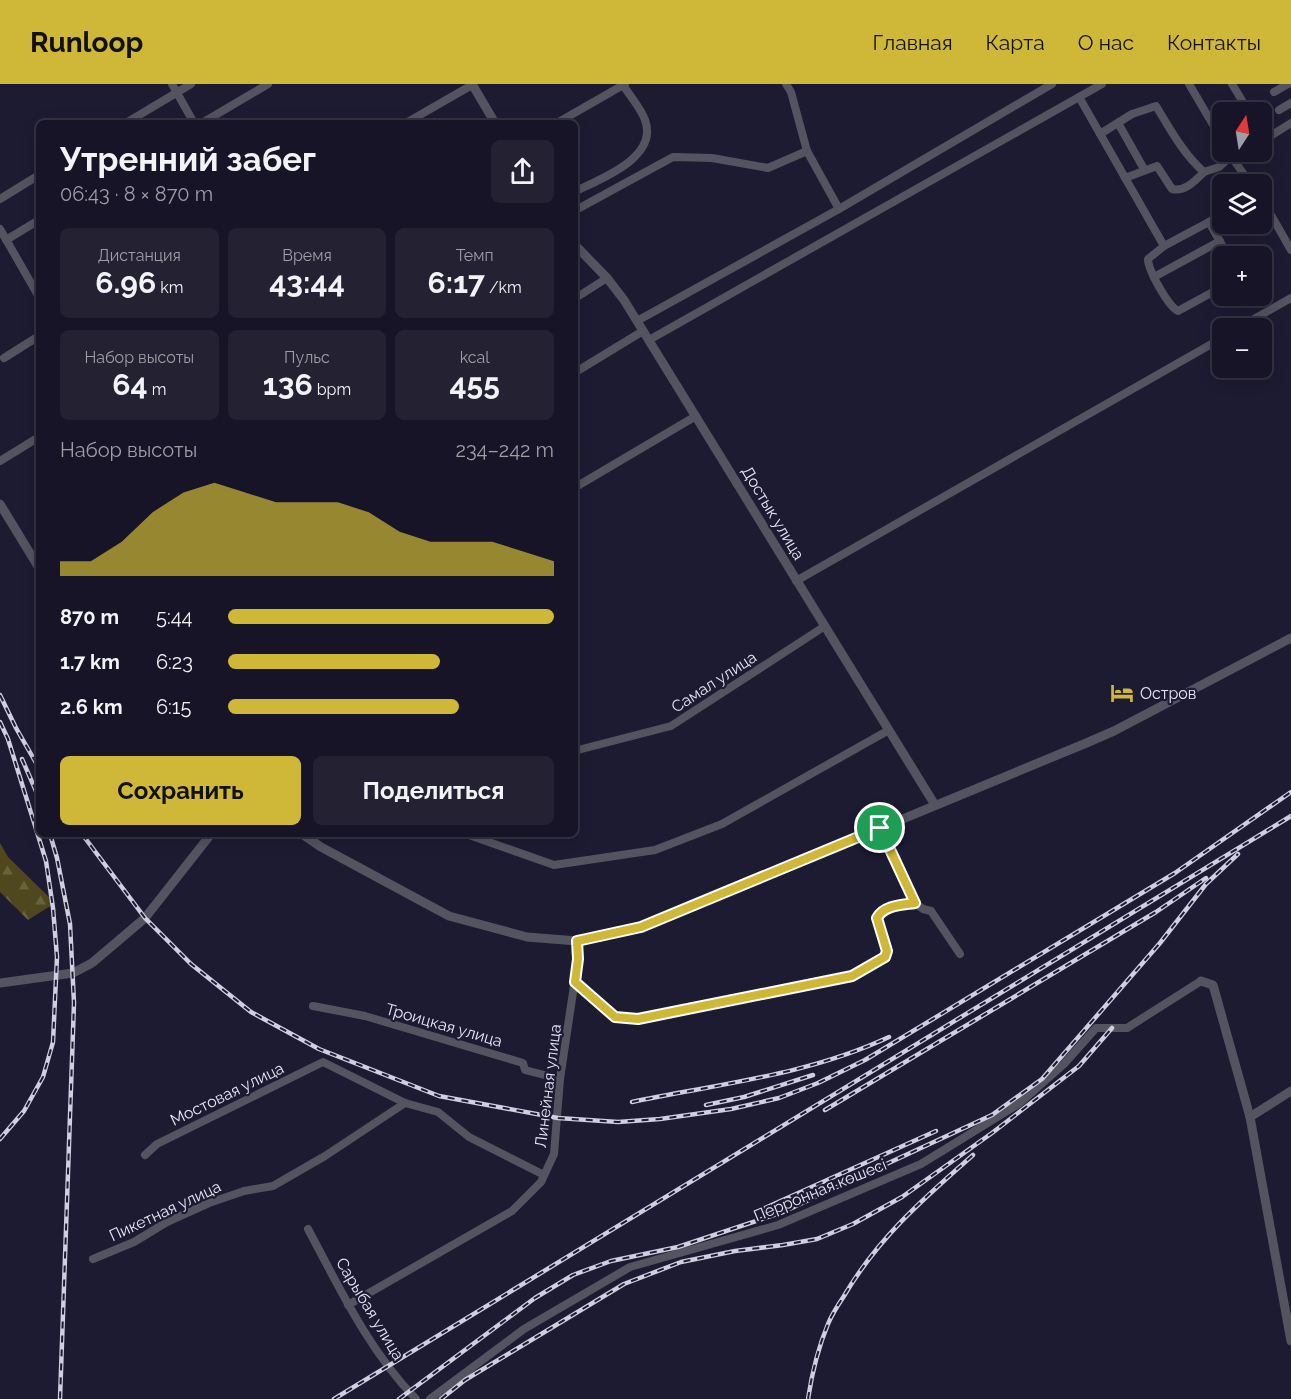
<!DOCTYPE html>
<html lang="ru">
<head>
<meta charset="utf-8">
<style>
	:root { --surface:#161426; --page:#232132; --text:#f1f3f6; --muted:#9e9ea7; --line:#353343; --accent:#cfb837 }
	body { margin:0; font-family:Raleway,sans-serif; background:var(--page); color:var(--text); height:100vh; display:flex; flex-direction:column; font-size:22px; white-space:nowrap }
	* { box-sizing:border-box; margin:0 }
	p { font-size:20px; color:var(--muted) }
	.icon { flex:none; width:33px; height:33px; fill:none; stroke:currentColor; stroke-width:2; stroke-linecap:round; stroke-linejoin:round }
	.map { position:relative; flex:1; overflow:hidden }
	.drawer { position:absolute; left:36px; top:36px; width:542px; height:717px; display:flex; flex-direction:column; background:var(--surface); border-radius:9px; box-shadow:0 3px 15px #0003,0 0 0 2px var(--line) }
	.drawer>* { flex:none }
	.needle { width:39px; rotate:12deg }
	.fabs { position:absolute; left:1212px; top:18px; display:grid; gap:12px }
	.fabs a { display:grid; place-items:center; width:60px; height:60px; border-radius:9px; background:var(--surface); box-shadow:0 3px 15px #0003,0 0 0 2px var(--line); font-size:30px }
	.pin { position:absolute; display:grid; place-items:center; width:51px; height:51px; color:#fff; margin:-26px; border:3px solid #fff; border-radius:50%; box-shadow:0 2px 6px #0007 }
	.round { display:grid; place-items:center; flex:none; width:63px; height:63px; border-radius:9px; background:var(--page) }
	.head { display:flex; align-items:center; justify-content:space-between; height:102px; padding:0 24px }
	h1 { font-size:33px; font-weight:700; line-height:45px }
	.figures { display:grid; grid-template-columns:repeat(3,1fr); gap:9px; height:102px; padding:6px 24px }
	.figures div { display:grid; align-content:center; border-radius:9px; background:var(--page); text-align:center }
	.figures b { font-size:30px; font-weight:700 }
	.figures small { font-size:16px; font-weight:400 }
	.figures p { font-size:16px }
	.chart { height:168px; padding:12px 24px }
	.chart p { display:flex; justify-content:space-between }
	.chart svg { width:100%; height:108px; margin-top:6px; fill:var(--accent); opacity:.7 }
	.cta { display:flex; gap:12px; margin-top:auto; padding:12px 24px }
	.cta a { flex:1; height:69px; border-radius:9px; background:var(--accent); color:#111; font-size:24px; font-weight:700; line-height:69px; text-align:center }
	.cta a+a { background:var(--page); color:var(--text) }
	ul { padding:0 24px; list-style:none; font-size:20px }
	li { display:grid; grid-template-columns:96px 72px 1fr; align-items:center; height:45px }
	li i { height:15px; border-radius:8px; background:var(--accent) }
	header { display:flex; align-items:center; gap:36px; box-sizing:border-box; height:84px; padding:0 30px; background:var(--accent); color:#111 }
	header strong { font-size:28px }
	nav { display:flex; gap:33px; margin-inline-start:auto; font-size:21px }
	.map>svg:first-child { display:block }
	.forest { fill:url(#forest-firs) }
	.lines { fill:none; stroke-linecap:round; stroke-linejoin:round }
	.minor { stroke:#545460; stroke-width:8 }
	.tertiary { stroke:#545460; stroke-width:9 }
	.rail-casing { stroke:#cfcfe0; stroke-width:4.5 }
	.rail { stroke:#1d1b32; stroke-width:2; stroke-dasharray:7; stroke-linecap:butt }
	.route-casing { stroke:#fff; stroke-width:12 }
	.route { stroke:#cfb837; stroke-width:8 }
	.labels { text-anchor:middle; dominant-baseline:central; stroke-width:4.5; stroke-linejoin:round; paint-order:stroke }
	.street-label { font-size:16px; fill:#e6e6f6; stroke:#1d1b32 }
	.poi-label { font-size:16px; fill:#e6e6f6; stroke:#1d1b32; text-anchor:start }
</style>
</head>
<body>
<header>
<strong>Runloop</strong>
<nav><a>Главная</a><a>Карта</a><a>О нас</a><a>Контакты</a></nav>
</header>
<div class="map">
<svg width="1291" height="1315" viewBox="0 0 1291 1315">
	<defs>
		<pattern id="forest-firs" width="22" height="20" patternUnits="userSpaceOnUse" patternTransform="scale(1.5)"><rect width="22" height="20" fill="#4f471d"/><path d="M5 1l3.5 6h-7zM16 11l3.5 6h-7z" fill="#68623e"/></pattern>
	</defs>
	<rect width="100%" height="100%" fill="#1d1b32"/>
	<polygon class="forest" points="0,759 8,773 55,819 28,836 0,808"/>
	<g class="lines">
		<g class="minor">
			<polyline points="172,0 194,39"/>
			<polyline points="786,0 791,8 807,67 839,125"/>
			<polyline points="1189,0 1222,56"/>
			<polyline points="1232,0 1249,28"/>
			<polyline points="1274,8 1288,0"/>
			<polyline points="1079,13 1164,162"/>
			<polyline points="1279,26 1291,19"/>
			<polyline points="126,39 191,0"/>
			<polyline points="202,39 268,0"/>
			<polyline points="406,39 472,1"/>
			<polyline points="557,39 625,0"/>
			<polyline points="1118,39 1144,85"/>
			<polyline points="1262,49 1269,53 1291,39"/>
			<path d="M 1100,50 L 1132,30 L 1156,22 C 1170,45 1184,71 1204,88 L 1219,83 L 1231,72 L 1229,68"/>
			<polyline points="1231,72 1245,92"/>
			<path d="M 1125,94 L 1157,82 L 1172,105 C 1185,108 1195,97 1204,88"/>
			<path d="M 574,108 C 600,95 659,74 645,36 C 641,24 630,12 623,1"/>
			<polyline points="0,115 39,91"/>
			<polyline points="1262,115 1291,166"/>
			<polyline points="574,127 673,73 712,74 768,84 807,67"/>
			<polyline points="1209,138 1222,130"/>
			<polyline points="0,145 39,213"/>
			<polyline points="6,156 39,136"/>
			<polyline points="1154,193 1220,157"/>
			<path d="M 1222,203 L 1178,227 C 1168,222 1148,186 1148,175 L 1164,162 L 1209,138 L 1228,172"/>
			<polyline points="574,215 607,194"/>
			<polyline points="637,237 839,125 1052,0"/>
			<polyline points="1238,244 1291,214"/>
			<polyline points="649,256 1102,0"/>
			<polyline points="4,274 39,252"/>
			<polyline points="574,289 643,247"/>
			<polyline points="0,377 39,353"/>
			<polyline points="574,404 696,332"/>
			<polyline points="796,497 1222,254"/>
			<polyline points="574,667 671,642 825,542"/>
			<polyline points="880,744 915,819 923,825 931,827 960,870"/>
			<polyline points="466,750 554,781 655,766 722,740 889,646"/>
			<path d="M 575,899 L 615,933 L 638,935 L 852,892 L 885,873 L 887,867 L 877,834 C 884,821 902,821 915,819"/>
			<polyline points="313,922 365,932 523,979 525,986 560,995"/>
			<polyline points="145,1071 157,1060 323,978 405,1019 438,1028 469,1053 544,1091"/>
			<path d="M 308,1145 C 339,1203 369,1267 416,1315"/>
			<polyline points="93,1175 134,1158 167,1138 209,1119 244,1107 273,1102 325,1072 405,1019"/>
			<polyline points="348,1221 512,1127 541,1098 554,1070 560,995 578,875 577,857"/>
			<polyline points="430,1315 524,1245 630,1183 778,1141 921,1080 1020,1019 1064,980 1096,944 1127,944 1201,897"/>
		</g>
		<g class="tertiary">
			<polyline points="472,0 495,39"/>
			<polyline points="574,160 607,194 624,216 935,721"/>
			<polyline points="0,420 39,484"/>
			<polyline points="302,750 321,763 449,832 527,853 577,857 641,843 1084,660 1114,647 1291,554"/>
			<polyline points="1201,897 1213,901 1250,1033 1291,1257"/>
			<polyline points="0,899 73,889 92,879 145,834 211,750"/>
			<polyline points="1250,1033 1291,1007"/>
		</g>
		<g class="rail-casing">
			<g id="rail">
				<polyline points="0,611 16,644 39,684"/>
				<polyline points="0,638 8,655 46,777 53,824 57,873 53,958 43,993 24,1027 0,1055"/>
				<polyline points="22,675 39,714"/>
				<polyline points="50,750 57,774 70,840 74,919 60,1315"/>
				<polyline points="82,750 145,834 191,880 251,928 319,965 439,1012 558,1034 618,1038 660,1035 731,1025 779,1014 818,999 865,976 1175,789 1291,708"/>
				<path d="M 632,1018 C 718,1000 808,991 889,953"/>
				<polyline points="706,1021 744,1013 813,991"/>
				<polyline points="825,1026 1156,828 1206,794"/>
				<polyline points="765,1124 936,1047"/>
				<polyline points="334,1315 1291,732"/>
				<polyline points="399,1315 535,1214 573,1191 611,1177 678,1163 783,1128 992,1031 1042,995 1160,859 1206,800 1238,770"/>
				<polyline points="441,1315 465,1296 624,1200 681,1178 735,1167 783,1161 817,1155 853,1140 902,1113 992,1049 1079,982 1112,944"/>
				<path d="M 808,1315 C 812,1289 818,1264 828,1240 C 832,1230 838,1221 844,1212 C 878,1154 923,1115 973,1071"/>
			</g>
		</g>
		<use href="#rail" class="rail"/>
	</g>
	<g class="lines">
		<g class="route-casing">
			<path id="route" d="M 880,744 L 915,819 C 902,821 884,821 877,834 L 887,867 L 885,873 L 852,892 L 638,935 L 615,933 L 575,898 L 578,875 L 577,857 L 641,843 Z"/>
		</g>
		<use href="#route" class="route"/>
	</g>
	<defs>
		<g id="hotel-bare" transform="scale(1.8)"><path d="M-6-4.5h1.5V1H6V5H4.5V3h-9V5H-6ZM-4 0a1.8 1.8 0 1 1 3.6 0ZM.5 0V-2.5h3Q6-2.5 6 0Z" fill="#cfb837" stroke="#1d1b32" stroke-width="2.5" paint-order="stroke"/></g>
	</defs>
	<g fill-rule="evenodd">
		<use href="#hotel-bare" x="1122" y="609"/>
	</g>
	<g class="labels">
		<g class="street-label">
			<text transform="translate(773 429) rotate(59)">Достык улица</text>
			<text transform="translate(714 598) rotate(-33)">Самал улица</text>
			<text transform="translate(444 941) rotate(16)">Троицкая улица</text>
			<text transform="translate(548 1002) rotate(-83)">Линейная улица</text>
			<text transform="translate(227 1010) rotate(-26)">Мостовая улица</text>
			<text transform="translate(820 1106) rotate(-22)">Перронная көшесі</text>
			<text transform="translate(165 1127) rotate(-25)">Пикетная улица</text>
			<text transform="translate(370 1225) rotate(59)">Сарыбая улица</text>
		</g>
		<g class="poi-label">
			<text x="1140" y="609">Остров</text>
		</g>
	</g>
</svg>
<div class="fabs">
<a><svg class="needle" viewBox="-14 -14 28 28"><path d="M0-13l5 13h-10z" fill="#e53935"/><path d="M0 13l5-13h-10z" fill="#9e9ea7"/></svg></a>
<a><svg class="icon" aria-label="layers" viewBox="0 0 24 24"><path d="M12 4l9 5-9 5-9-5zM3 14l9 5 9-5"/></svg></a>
<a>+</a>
<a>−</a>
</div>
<div class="pin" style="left:880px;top:744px;background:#1e9e55"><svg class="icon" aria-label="arrive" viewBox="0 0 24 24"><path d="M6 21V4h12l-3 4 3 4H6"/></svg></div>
<section class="drawer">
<div class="head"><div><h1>Утренний забег</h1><p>06:43 · 8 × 870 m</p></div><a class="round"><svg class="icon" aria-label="share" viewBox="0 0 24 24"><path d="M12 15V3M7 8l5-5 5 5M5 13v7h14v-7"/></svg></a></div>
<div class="figures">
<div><p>Дистанция</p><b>6.96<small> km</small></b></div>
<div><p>Время</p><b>43:44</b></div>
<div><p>Темп</p><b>6:17<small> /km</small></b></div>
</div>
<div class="figures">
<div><p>Набор высоты</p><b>64<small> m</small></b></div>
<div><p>Пульс</p><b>136<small> bpm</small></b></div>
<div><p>kcal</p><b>455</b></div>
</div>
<div class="chart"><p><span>Набор высоты</span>234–242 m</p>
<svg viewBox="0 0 160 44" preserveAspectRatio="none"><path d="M0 44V38L10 38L20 30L30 18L40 10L50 6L60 10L70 14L80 14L90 14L100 18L110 26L120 30L130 30L140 30L150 34L160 38V44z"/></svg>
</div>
<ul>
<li><b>870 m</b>5:44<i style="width:100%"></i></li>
<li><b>1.7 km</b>6:23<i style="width:65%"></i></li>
<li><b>2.6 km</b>6:15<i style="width:71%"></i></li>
</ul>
<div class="cta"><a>Сохранить</a><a>Поделиться</a></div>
</section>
</div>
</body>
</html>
